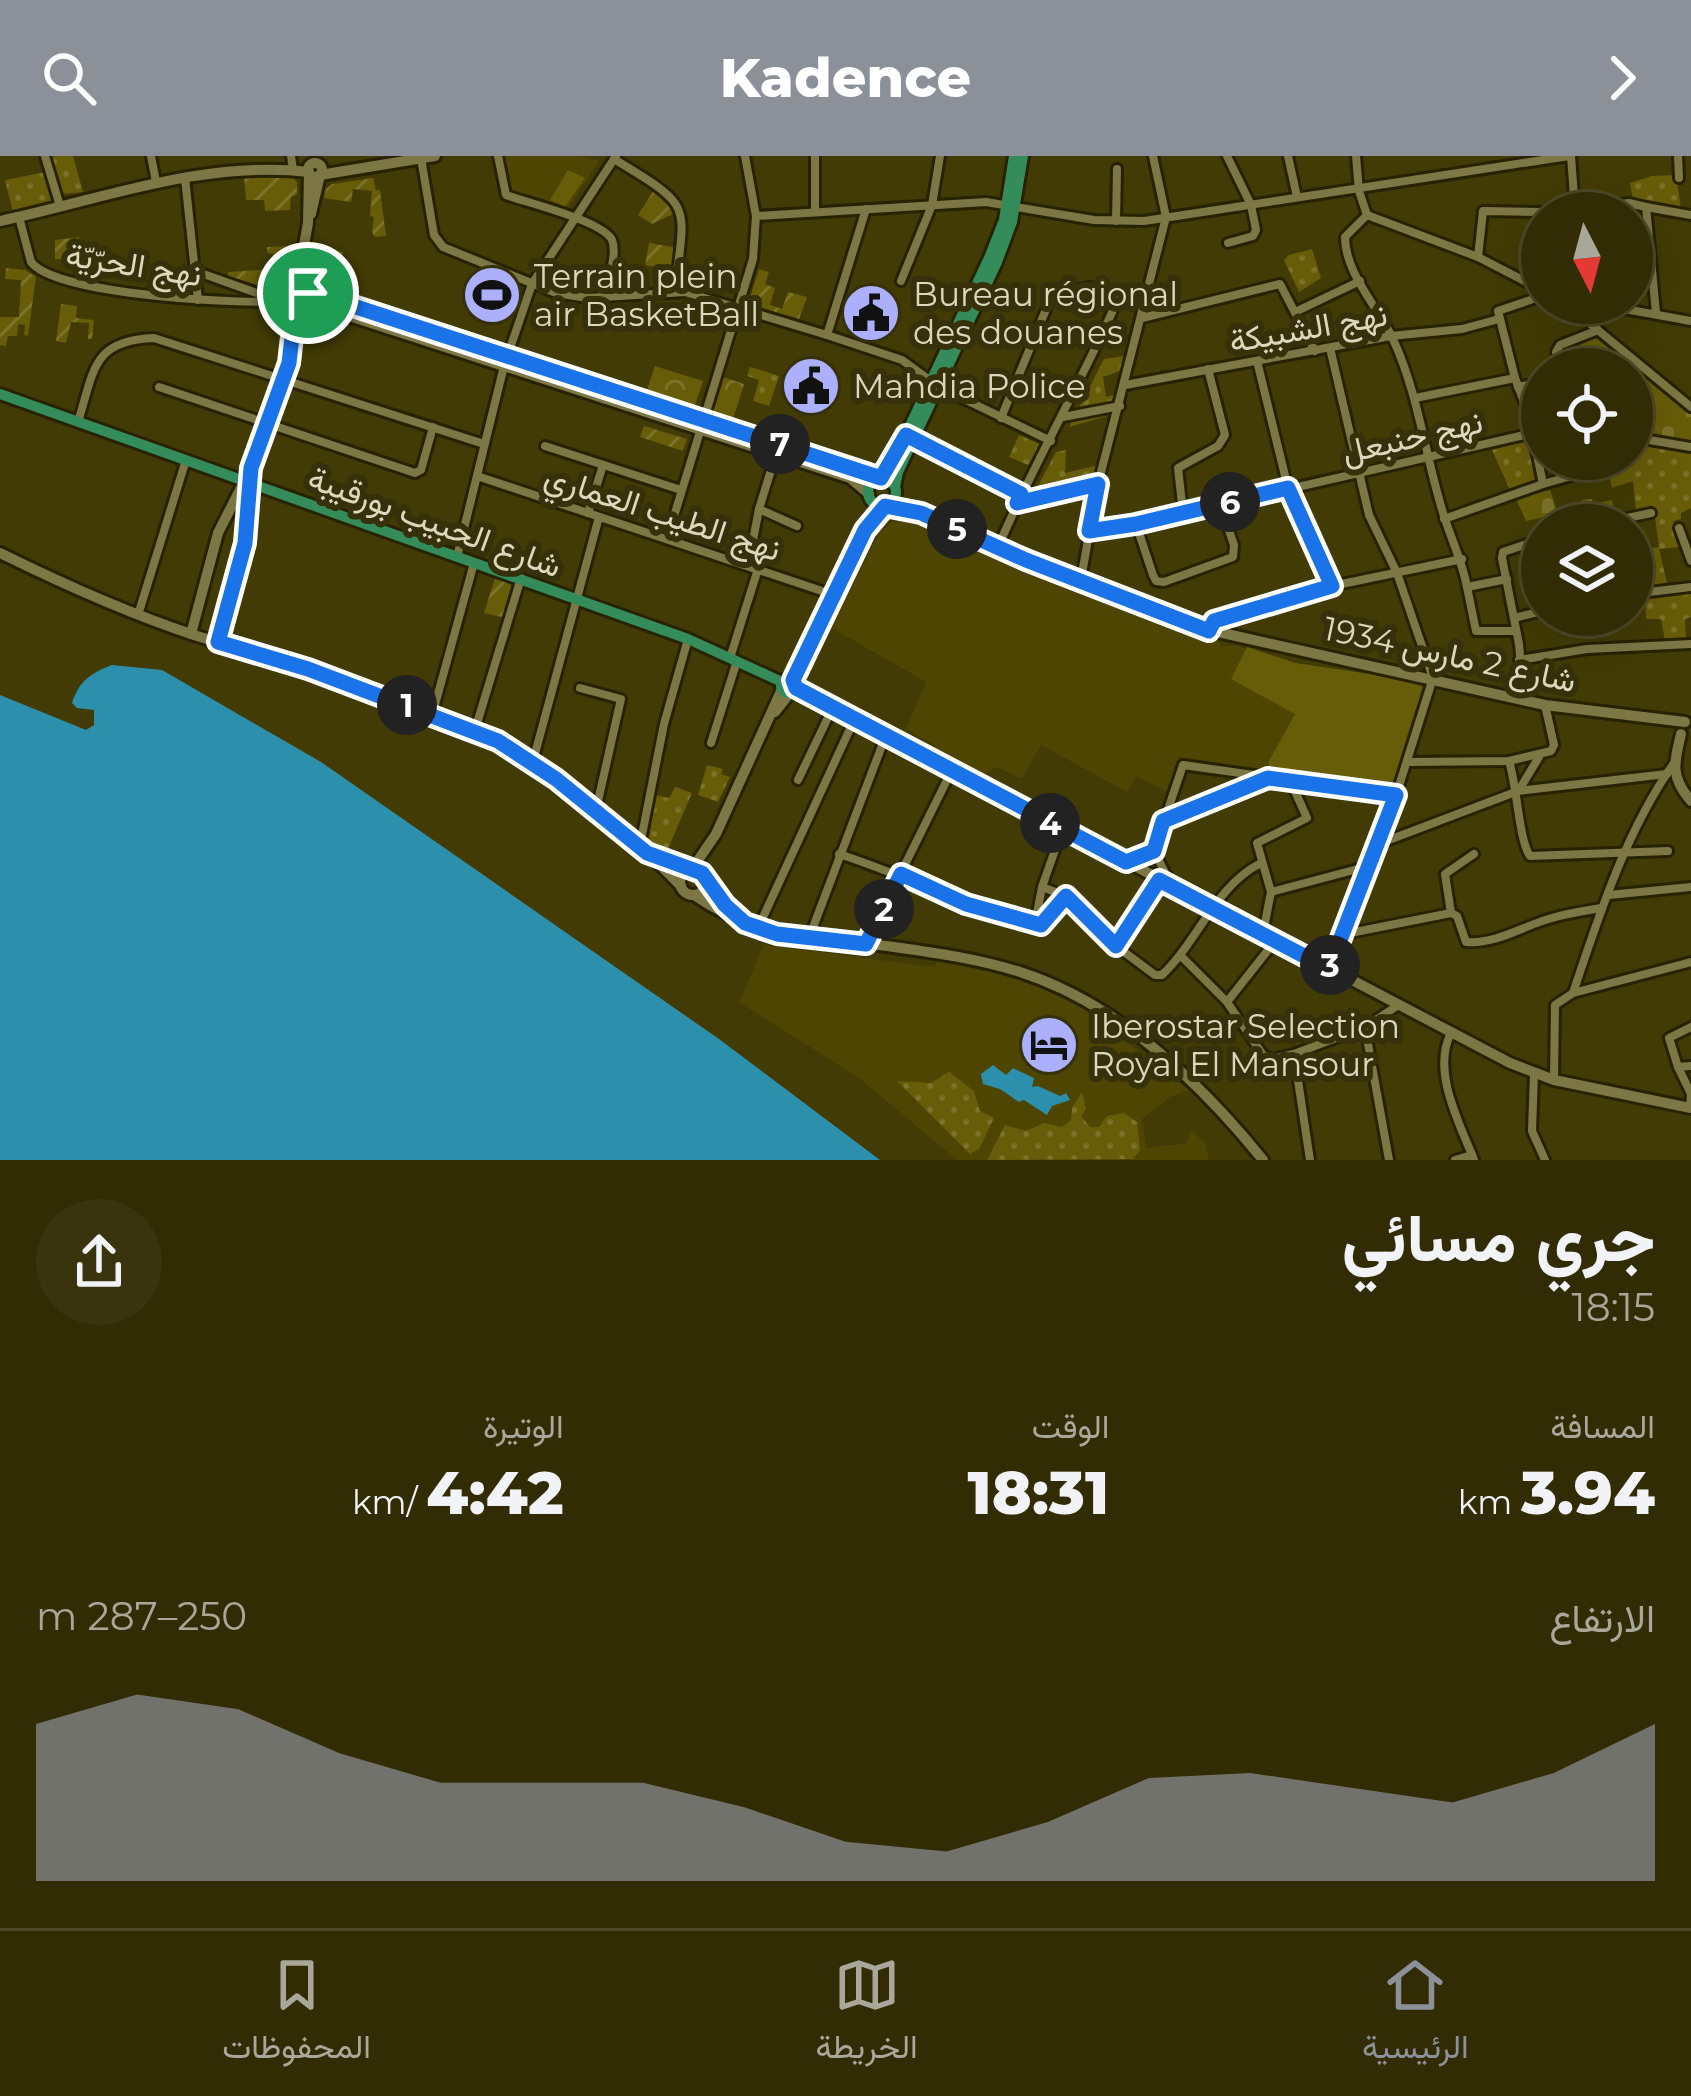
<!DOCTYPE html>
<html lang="ar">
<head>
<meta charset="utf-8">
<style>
	:root { --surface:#322c04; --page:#3a340e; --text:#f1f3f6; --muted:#a8a79a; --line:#4d4826; --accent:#8c9099 }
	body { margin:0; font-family:Montserrat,Vazirmatn,sans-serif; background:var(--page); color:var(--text); direction:rtl; height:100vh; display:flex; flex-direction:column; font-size:45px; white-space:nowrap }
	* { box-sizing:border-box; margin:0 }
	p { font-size:39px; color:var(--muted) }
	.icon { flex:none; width:66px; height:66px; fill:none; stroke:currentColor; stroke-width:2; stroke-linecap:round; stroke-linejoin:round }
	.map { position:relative; height:1004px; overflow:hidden; direction:ltr }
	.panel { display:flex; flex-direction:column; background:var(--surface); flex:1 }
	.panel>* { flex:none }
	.needle { width:78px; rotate:174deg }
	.tools { position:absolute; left:1521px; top:36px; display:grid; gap:24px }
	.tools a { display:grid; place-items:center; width:132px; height:132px; border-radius:50%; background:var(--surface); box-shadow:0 12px 48px #0002,0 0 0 3px var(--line); font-size:60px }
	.pin { position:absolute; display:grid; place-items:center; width:102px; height:102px; color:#fff; margin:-51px; border:6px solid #fff; border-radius:50%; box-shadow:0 3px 12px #0007 }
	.km { position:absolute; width:60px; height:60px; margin:-30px; border-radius:50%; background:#222; color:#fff; font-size:33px; line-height:60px; text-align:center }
	.round { display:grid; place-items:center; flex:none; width:126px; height:126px; border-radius:63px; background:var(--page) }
	.headline { display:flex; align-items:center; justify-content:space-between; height:204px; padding:0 36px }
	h1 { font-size:66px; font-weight:800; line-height:90px }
	.stats { display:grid; grid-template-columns:repeat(3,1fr); gap:18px; height:204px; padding:12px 36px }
	.stats div { display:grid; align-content:center }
	.stats b { font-size:60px; font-weight:800 }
	.stats small { font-size:33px; font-weight:400 }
	.stats p { font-size:33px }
	.chart { height:336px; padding:24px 36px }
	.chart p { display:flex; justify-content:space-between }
	.chart svg { width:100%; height:216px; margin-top:12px; fill:var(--accent); opacity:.7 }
	header { display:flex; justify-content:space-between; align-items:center; height:156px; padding:0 36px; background:var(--accent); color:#fff; font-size:54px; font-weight:800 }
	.dock { display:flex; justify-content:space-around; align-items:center; height:168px; border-top:3px solid var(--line); background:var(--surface); font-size:33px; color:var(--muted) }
	.dock a { display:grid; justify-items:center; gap:6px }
	.dock .selected { color:var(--accent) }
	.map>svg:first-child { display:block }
	.built { fill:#4e4503 }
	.grass { fill:url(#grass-dots) }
	.forest { fill:url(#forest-crowns) }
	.cemetery { fill:url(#cemetery-stones) }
	.garden { fill:url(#garden-furrows) }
	.pitch { fill:#675c08 }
	.water { fill:#2c90ac }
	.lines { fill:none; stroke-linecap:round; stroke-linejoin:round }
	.street-casing { stroke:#272200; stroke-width:14 }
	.secondary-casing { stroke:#272200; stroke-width:16 }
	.primary-casing { stroke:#272200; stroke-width:16 }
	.street { stroke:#7d7645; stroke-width:8 }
	.secondary { stroke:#7d7645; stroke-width:10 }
	.primary { stroke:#348c5a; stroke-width:10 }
	.route-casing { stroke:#fff; stroke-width:24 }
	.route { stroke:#1a73e8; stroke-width:15 }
	.labels { text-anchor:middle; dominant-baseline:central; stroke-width:12; stroke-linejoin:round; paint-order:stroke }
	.street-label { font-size:33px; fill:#dbd8be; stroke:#36310a }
	.poi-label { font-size:33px; fill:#dbd8be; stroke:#36310a; text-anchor:start }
</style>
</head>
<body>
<header><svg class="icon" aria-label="forward" viewBox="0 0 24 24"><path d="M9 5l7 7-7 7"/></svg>Kadence<svg class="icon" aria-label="search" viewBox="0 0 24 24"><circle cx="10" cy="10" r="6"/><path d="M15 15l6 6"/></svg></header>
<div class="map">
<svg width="1691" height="1004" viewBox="0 0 1691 1004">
	<defs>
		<pattern id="grass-dots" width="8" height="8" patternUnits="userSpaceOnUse" patternTransform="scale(3)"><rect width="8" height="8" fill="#675c08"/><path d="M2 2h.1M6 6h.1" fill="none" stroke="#7c732a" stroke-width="1.8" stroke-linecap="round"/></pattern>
		<pattern id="forest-crowns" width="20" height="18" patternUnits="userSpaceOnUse" patternTransform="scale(3)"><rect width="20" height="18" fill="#675c08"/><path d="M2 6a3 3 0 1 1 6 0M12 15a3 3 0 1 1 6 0" fill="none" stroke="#7c732a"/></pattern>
		<pattern id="cemetery-stones" width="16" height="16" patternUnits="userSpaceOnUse" patternTransform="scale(3)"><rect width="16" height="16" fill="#675c08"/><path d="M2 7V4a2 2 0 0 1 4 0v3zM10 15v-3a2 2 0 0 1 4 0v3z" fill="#7c732a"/></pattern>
		<pattern id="garden-furrows" width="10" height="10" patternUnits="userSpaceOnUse" patternTransform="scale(3)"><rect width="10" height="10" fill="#675c08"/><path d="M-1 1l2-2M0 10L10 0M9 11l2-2" fill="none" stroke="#7c732a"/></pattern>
	</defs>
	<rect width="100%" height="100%" fill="#423b05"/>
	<g class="built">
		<polygon points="502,0 576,0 599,5 566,56 510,35"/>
		<polygon points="908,365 1218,486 1222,491 1234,489 1295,507 1418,525 1424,532 1392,633 1269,620 1238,610 1179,601 1169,636 1136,620 1127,636 1041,589 1022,623 997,611 983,619 934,593 935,589 906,573 926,526 832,472 879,377 892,366"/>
		<polygon points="764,789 934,811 939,804 1019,823 1057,838 1087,855 1189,934 1170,941 1142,963 1146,992 1187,987 1191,974 1205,987 1209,1004 957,1004 859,922 739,846"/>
	</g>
	<g class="grass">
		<polygon points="50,0 73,0 83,36 61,38"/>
		<polygon points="46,16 51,45 13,56 5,24"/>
		<polygon points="1676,19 1681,53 1633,44 1630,27 1652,20"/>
		<polygon points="1312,93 1321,122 1299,136 1284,104 1289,99"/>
		<polygon points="1077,164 1104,175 1093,197 1068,186"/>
		<polygon points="1131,199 1125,213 1103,221 1106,241 1122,237 1114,258 1069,271 1104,203"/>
		<polygon points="750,211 779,220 769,250 753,245 759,224 747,220"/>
		<polygon points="1019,279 1042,289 1033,311 1009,301"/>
		<polygon points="1525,284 1539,328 1511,336 1492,294"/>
		<polygon points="1640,287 1691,296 1691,352 1681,357 1681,363 1673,365 1681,391 1659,393 1668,431 1634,436 1632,412 1651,410 1648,393 1659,391 1654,354 1636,355 1633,325 1612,332 1605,303 1638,303"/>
		<polygon points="1066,294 1065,317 1099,309 1094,328 1032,341 1056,296"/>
		<polygon points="1592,343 1593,348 1612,344 1615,364 1574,369 1570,357 1582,351 1582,344"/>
		<polygon points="1691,436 1691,461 1685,463 1686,484 1665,485 1661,463 1646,463 1645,444"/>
		<polygon points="707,609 723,613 721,618 730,621 718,646 698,639"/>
		<polygon points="675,631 692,637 667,695 646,686 655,639 669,642"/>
		<polygon points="949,916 974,935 980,955 994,962 979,993 970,998 897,925 931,927"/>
		<polygon points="1082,936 1086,953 1081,960 1090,971 1099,971 1107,960 1124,957 1137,966 1140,994 1133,1003 987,1004 1005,969 1026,975 1044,967 1062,971 1071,964 1072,952"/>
	</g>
	<g class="forest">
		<polygon points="655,210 703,225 694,252 646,237"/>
		<polygon points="723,221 744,228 733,263 712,256"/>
	</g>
	<g class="cemetery">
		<polygon points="1597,181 1691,258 1691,289 1632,277 1632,213 1589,213 1579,187"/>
		<polygon points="1550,334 1558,358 1526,365 1516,343"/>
	</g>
	<g class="garden">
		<polygon points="244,20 293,22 297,26 297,38 291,41 290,54 265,55 264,44 246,44"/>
		<polygon points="373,22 376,34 380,34 386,80 375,81 372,76 374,61 370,60 372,35 353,33 351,46 324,42 326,33 332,28"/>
		<polygon points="654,34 672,46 675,57 652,68 638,59"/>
		<polygon points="79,81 83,104 55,103 55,84"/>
		<polygon points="649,87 678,92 674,114 645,109"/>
		<polygon points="288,90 286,118 291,123 288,132 282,136 228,120 228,116 273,113 273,98 267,97 267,91"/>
		<polygon points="317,92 343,96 338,135 319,128 313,122"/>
		<polygon points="6,112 25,114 36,121 28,180 24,179 25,169 18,168 17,180 8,180 6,190 0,189 0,161 19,161 21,124 5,123"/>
		<polygon points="759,113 769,116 765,128 775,132 770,149 782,153 788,136 807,141 799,163 748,148"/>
		<polygon points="61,148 77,150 76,162 94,164 92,183 88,183 89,167 71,166 66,187 56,185"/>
		<polygon points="644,270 687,283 683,295 640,281"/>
		<polygon points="495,422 515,430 506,462 484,457"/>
	</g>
	<g class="pitch">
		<polygon points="568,14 585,22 565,51 550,44"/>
		<polygon points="477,124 514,135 508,155 471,144"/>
		<polygon points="1247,491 1295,507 1418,525 1424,532 1392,633 1269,620 1269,605 1295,558 1231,523"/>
	</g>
	<g class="water">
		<path d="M 112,509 L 162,514 L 321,606 L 719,883 L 880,1004 L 0,1004 L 0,539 L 86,574 L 94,569 L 94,554 L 77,552 L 72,547 C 79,525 91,517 112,509 Z"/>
		<polygon points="993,909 1006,919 1013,912 1034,922 1032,931 1038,930 1060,940 1066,937 1070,944 1052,950 1047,959 1024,944 1019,946 1000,933 983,928 981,918"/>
	</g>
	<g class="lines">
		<g class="street-casing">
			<g id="street">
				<polyline points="45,0 60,50"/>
				<polyline points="151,0 156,26"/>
				<polyline points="291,0 293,14"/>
				<path d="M 498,0 L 506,39 C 528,47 603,65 612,84 C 618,98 607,127 604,142"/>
				<polyline points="815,0 815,56"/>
				<polyline points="1227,0 1251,49 1256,74 1253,80 1228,87"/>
				<polyline points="1288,0 1297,41"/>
				<polyline points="1356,0 1359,35 1367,59 1478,101 1542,134"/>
				<polyline points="1571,0 1575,54"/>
				<polyline points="1678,0 1679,22"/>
				<polyline points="421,2 434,79 443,91 556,137 587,142 685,136 827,179 902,204 939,231 1051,285"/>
				<path d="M 614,3 C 695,52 685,46 675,135"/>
				<polyline points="185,22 198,144"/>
				<polyline points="1646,51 1691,59"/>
				<polyline points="1545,57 1629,47 1646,51 1656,157"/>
				<path d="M 1367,59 L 1345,81 C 1345,117 1377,150 1392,181 C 1419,238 1425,301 1444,360 C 1452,385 1462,405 1467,431 L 1507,423"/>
				<polyline points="756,60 986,46 1094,64 1144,65 1569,0"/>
				<path d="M 19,61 L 31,106 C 57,140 249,149 295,145"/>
				<polyline points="1116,65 1117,13"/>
				<polyline points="1542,79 1542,94"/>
				<polyline points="1478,101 1483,55 1545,56"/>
				<polyline points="195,115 279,145"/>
				<polyline points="901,125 932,49 940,0"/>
				<polyline points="1121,136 1147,141"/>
				<polyline points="1565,147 1691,251"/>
				<polyline points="1592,147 1691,165"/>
				<polyline points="1295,156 1360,125"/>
				<polyline points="1142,162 1280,128 1315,195"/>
				<polyline points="827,179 866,53"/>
				<polyline points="1257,205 1288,332 1332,430"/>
				<polyline points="1560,213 1556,196 1560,189 1598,174"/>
				<polyline points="1125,229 1391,180 1462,173 1499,163"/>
				<polyline points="159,231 415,317 421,314 433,271"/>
				<polyline points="1518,231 1542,226"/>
				<polyline points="1415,242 1515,222"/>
				<polyline points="1524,244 1542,236"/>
				<polyline points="1063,261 1120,250"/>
				<path d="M 78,266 C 94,215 92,184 154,182 L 484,288"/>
				<polyline points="910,281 1021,338"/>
				<polyline points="1632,281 1691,291"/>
				<polyline points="545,290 681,334"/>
				<polyline points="477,320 834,439"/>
				<polyline points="1543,328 1603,311"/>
				<polyline points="1018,347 1098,328"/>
				<polyline points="759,353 797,370"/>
				<polyline points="588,357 603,309"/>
				<polyline points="1183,357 1178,312 1218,290 1225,279 1208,213"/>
				<polyline points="1444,363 1543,328 1529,259 1515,222 1498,155 1542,140"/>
				<polyline points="1136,368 1153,419 1156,425 1164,426 1233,401 1234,389 1220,348"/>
				<polyline points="1594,369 1651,357"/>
				<polyline points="1679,372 1691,405"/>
				<polyline points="1089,375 1136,368 1533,277"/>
				<polyline points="667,383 753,103 756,60 745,0"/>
				<path d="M 998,391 C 1035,304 1084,223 1121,136 L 1089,131 L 1052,139 L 1001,262"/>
				<polyline points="457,401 504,210 532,128 616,0"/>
				<polyline points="748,410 759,353 776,298"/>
				<polyline points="1081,423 1098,328 1166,61 1153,0"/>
				<polyline points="1467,431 1476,475 1516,475"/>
				<polyline points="1632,438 1691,431"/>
				<polyline points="138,459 186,304"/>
				<polyline points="1514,462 1542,455"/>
				<polyline points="1209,474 1213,465 1332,430 1462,403"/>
				<polyline points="730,502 758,413"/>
				<polyline points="1519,504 1587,493 1691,488"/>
				<polyline points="580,532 621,543 596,654"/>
				<polyline points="1524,542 1519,488 1502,402 1503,396 1542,383"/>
				<polyline points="433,556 474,407"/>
				<polyline points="475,574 521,422"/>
				<polyline points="711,587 737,505"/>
				<polyline points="533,605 599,361"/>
				<path d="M 1509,605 C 1517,630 1519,685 1530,700 L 1668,695"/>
				<polyline points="1407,606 1509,605 1551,595 1554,589 1545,549"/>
				<polyline points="798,624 833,551"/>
				<polyline points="1290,624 1307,662 1257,687 1271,736 1369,710"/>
				<polyline points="1519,634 1539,601"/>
				<polyline points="1164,665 1267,622"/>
				<polyline points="1381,687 1518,635 1667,618"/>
				<polyline points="640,689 664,568 688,483"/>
				<path d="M 839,698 C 907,720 971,753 1041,769 L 1066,740"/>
				<polyline points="1128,705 1154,695"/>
				<polyline points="1172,730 1154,695 1183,609 1396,639"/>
				<path d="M 1042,731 L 1066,740 L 1116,790 L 1155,819 L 1162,819 C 1199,784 1215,730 1261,707"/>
				<polyline points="1609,739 1691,731"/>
				<polyline points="1451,757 1445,718 1474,698"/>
				<polyline points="1035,768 1042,731 1062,674"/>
				<polyline points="758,772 855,562"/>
				<polyline points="1263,777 1271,736"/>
				<path d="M 1345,778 L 1451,757 L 1457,760 L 1466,786 C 1498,788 1522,770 1552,762 C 1568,757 1585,755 1601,752"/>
				<polyline points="809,782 886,579"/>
				<polyline points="866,787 952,614"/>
				<polyline points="1116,790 1159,724"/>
				<polyline points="1181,800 1227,846 1263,899 1272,903 1294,898"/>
				<polyline points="1329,812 1381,687 1433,522 1397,417 1369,359 1330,192"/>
				<polyline points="1573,837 1691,806"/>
				<polyline points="1227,846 1276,784"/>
				<path d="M 1451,877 C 1431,915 1460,968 1474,1004"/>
				<polyline points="1678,911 1669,882 1691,871"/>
				<polyline points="1534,917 1532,975 1545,1004"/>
				<path d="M 1554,924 L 1555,849 L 1573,837 C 1599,759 1626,675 1674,607"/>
				<polyline points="1690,952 1691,938 1678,911 1691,910"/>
				<polyline points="1310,1004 1294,898 1365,871"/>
				<polyline points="1389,1004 1365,871 1397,850"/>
				<polyline points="1455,1004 1472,999"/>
			</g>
		</g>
		<g class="secondary-casing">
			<g id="secondary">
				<circle cx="315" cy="14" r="7"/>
				<polyline points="320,19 435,0"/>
				<polyline points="311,58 320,19"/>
				<path d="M 0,65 C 103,43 202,4 309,16"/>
				<polyline points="304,98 307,135 881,322"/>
				<circle cx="301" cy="140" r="8"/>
				<polyline points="296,134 308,67 309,17"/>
				<polyline points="306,146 850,322 869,338"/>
				<polyline points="887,349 921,357 1026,403 1209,474 1545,549 1685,566"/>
				<path d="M 0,397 C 63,428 127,457 194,479 C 294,511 410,539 503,588 C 562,619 635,682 681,730"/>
				<polyline points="191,478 218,377 251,312 285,222 303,147"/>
				<polyline points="218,486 245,387 250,321"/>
				<polyline points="796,532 1510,907 1554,924 1691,952"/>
				<polyline points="775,556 790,537"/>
				<path d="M 1681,578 C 1674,607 1670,621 1691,645"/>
				<polyline points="692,713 716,678 782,533"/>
				<circle cx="693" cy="726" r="13"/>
				<polyline points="706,726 733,757"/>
				<path d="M 694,739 C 758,784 820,781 894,791 C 937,797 979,803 1020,816 C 1117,847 1200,926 1263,1004"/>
			</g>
		</g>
		<g class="primary-casing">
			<g id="primary">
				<polyline points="0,238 688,483 782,526"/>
				<polyline points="881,322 892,308 989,102 1004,64 1014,0"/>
				<circle cx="882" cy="336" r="14"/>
				<polyline points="895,331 898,316 997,106 1012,66 1023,0"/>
				<circle cx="788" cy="530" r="7"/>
				<polyline points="793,524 865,373 885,349"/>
			</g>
		</g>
		<use href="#street" class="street"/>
		<use href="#secondary" class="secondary"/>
		<use href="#primary" class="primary"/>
	</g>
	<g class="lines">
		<g class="route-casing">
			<polygon id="route" points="307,135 881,322 906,279 1021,338 1017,347 1098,328 1089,375 1136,368 1288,332 1332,430 1214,465 1209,475 1026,404 921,357 885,350 865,374 793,524 796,532 1126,706 1154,695 1163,665 1268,622 1396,639 1329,813 1159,724 1116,790 1066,740 1041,769 966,748 901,718 866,788 777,778 745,767 725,749 702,717 647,697 556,623 498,585 308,513 218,486 245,387 251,312 289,207 296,146 306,146"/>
		</g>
		<use href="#route" class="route"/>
	</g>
	<defs>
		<g id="stadium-disc" transform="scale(3)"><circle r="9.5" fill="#acaffb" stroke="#36310a"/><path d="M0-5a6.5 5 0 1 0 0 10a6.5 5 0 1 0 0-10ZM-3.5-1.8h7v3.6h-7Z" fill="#111"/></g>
		<g id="civic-disc" transform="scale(3)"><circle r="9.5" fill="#acaffb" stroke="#36310a"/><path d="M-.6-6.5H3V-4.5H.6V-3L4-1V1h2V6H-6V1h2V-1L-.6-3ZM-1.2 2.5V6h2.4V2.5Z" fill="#111"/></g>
		<g id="hotel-disc" transform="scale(3)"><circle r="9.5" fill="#acaffb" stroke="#36310a"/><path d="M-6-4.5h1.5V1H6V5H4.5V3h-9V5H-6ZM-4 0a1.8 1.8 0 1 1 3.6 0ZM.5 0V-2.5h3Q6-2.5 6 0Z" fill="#111"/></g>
	</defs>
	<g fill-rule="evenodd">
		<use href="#stadium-disc" x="492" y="139"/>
		<use href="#civic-disc" x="871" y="157"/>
		<use href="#civic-disc" x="811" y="230"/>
		<use href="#hotel-disc" x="1049" y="889"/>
	</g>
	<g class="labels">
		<g class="street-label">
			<text transform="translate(134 108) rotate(9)">نهج الحرّيّة</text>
			<text transform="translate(1308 171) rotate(-10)">نهج الشبيكة</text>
			<text transform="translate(1412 280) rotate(-13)">نهج حنبعل</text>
			<text transform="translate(663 356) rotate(18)">نهج الطيب العماري</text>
			<text transform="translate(435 365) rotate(20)">شارع الحبيب بورقيبة</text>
			<text transform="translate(1450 498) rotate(12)">شارع 2 مارس 1934</text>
		</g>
		<g class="poi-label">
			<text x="534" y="120">Terrain plein<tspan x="534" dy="38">air BasketBall</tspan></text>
			<text x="913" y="138">Bureau régional<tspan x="913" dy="38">des douanes</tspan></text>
			<text x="853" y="230">Mahdia Police</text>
			<text x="1091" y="870">Iberostar Selection<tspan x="1091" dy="38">Royal El Mansour</tspan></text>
		</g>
	</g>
</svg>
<div class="tools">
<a><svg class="needle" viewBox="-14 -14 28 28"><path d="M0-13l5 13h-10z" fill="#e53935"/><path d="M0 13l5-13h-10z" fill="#a8a79a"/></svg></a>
<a><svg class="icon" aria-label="locate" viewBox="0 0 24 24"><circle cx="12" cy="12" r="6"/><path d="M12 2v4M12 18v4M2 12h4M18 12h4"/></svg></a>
<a><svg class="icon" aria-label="layers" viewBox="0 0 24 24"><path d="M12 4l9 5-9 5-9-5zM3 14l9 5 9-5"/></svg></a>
</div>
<div class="pin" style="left:308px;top:137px;background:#1e9e55"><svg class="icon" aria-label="arrive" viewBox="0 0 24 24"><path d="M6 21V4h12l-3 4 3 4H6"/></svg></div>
<b class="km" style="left:407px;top:549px">1</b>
<b class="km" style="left:884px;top:753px">2</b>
<b class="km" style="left:1330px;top:809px">3</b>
<b class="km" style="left:1050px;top:667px">4</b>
<b class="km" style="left:957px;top:373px">5</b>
<b class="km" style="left:1230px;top:346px">6</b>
<b class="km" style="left:780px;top:288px">7</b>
</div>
<section class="panel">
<div class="headline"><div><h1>جري مسائي</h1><p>18:15</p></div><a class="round"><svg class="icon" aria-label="share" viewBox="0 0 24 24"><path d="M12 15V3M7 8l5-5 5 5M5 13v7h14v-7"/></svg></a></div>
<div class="stats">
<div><p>المسافة</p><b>3.94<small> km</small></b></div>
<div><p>الوقت</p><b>18:31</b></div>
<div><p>الوتيرة</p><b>4:42<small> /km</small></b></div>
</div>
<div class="chart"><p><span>الارتفاع</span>250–287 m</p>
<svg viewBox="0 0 160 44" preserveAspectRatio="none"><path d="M0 44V12L10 6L20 9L30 18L40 24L50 24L60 24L70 29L80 36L90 38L100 32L110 23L120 22L130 25L140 28L150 22L160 12V44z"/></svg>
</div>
</section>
<nav class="dock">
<a class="selected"><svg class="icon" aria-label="home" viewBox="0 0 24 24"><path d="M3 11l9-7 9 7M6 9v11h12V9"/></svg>الرئيسية</a>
<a><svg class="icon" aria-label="map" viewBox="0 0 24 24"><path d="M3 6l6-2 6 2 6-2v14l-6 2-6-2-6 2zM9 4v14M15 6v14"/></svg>الخريطة</a>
<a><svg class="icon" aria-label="saved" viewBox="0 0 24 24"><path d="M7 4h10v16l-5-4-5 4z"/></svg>المحفوظات</a>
</nav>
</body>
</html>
